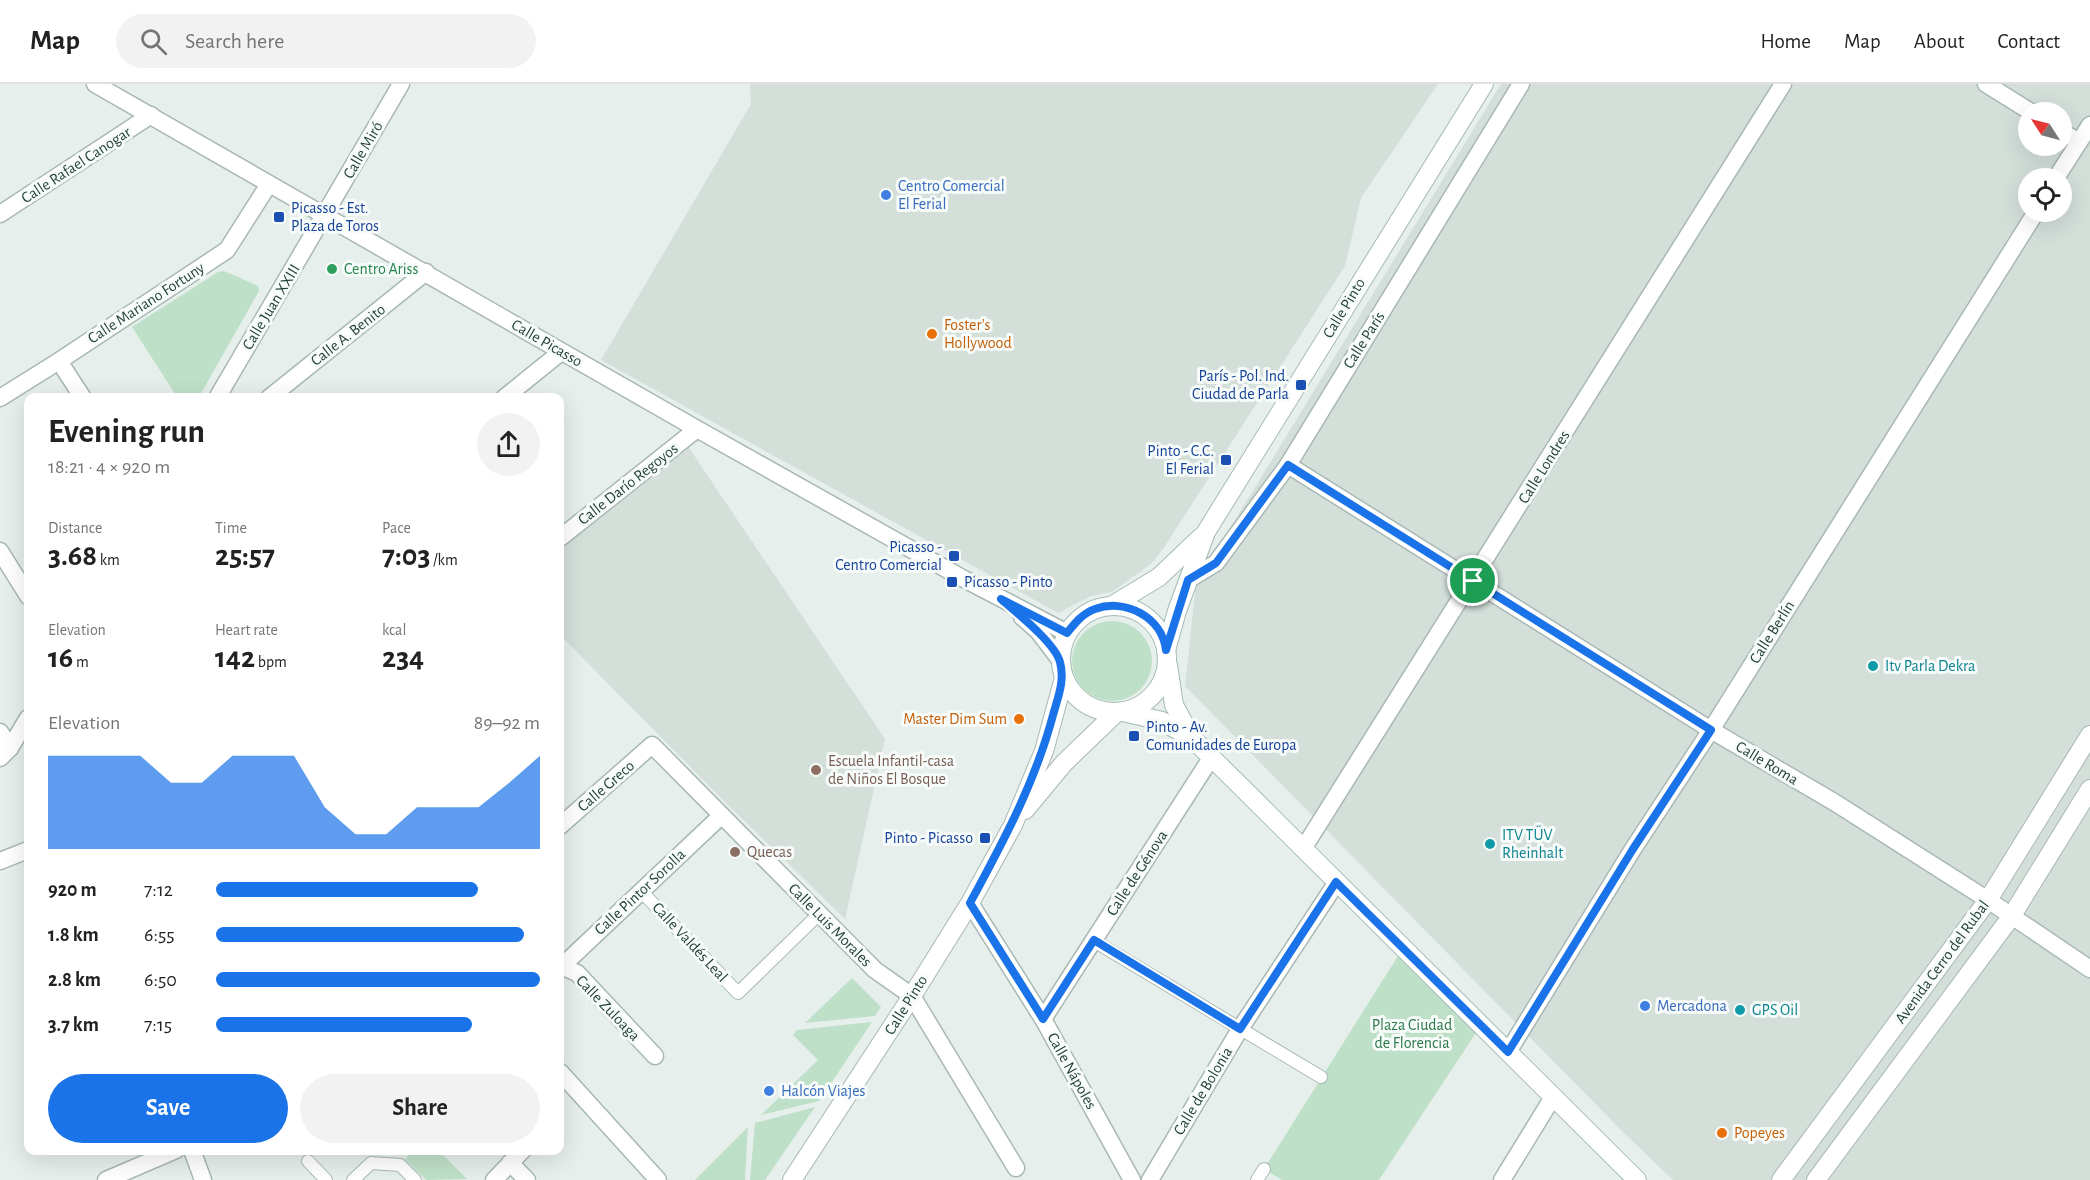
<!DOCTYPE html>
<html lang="en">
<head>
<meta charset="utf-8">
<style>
	:root { --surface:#fff; --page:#f2f2f2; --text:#222; --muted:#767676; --line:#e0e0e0; --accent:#1a73e8 }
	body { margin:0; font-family:"Alegreya Sans",sans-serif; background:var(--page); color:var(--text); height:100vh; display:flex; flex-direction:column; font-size:22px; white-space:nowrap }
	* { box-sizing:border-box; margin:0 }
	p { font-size:20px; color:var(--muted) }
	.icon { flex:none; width:33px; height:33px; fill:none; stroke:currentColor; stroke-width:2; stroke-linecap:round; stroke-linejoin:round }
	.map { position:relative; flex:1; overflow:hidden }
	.side { position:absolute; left:24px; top:309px; width:540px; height:762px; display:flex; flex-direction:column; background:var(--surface); border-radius:12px; box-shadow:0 6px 24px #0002 }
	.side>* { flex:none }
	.needle { width:39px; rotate:306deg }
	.tools { position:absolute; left:2018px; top:18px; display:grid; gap:12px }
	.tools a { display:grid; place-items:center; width:54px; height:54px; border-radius:50%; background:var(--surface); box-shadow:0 6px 24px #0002; font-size:30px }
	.pin { position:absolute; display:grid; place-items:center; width:51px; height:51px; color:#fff; margin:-26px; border:3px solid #fff; border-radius:50%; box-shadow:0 2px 6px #0007 }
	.round { display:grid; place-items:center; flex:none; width:63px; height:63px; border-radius:32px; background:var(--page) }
	.overview { display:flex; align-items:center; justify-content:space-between; height:102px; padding:0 24px }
	h1 { font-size:33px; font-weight:600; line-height:45px }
	.metrics { display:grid; grid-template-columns:repeat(3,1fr); gap:9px; height:102px; padding:6px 24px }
	.metrics div { display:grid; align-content:center }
	.metrics b { font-size:30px; font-weight:600 }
	.metrics small { font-size:16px; font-weight:400 }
	.metrics p { font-size:16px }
	.chart { height:168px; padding:12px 24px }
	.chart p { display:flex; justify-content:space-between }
	.chart svg { width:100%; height:108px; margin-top:6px; fill:var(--accent); opacity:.7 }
	.primary-button { display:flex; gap:12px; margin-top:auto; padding:12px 24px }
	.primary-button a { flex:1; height:69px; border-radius:36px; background:var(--accent); color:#fff; font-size:24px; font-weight:600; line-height:69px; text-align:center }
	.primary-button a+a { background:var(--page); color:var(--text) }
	ul { padding:0 24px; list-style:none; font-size:20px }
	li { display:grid; grid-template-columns:96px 72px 1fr; align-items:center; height:45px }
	li i { height:15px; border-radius:8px; background:var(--accent) }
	header { display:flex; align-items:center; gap:36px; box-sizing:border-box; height:84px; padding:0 30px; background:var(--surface); border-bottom:2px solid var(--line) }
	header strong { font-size:28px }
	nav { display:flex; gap:33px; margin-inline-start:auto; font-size:21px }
	.search { width:420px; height:54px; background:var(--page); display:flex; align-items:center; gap:15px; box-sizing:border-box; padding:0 21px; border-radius:33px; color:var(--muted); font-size:22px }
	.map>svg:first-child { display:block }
	.built { fill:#d4dfda; fill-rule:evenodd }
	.green { fill:#bfe0c8 }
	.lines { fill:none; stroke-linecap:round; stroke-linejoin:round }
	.pedestrian-casing { stroke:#a8b8b2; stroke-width:14 }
	.minor-casing { stroke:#a8b8b2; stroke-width:19 }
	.tertiary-casing { stroke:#a8b8b2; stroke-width:20 }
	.secondary-casing { stroke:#a4bbb3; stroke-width:20 }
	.pedestrian { stroke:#fff; stroke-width:12 }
	.minor { stroke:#fff; stroke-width:16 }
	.tertiary { stroke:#fff; stroke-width:18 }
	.secondary { stroke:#fff; stroke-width:18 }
	.route-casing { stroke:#fff; stroke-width:12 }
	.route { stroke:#1a73e8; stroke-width:8 }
	.shop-dot { fill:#3f7fe0; stroke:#f7fbf9; stroke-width:2 }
	.transit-dot { fill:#1a4fb4; stroke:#f7fbf9; stroke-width:2 }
	.leisure-dot { fill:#2e9e5b; stroke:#f7fbf9; stroke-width:2 }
	.food-dot { fill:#e8710a; stroke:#f7fbf9; stroke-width:2 }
	.culture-dot { fill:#0f9aa8; stroke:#f7fbf9; stroke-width:2 }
	.education-dot { fill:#8d6e63; stroke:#f7fbf9; stroke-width:2 }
	.labels { text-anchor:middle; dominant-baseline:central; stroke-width:6; stroke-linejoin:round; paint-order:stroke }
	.street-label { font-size:16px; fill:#24423a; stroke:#f7fbf9 }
	.shop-label { font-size:16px; fill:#366cbe; stroke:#f7fbf9; text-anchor:start }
	.transit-label { font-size:16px; fill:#164399; stroke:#f7fbf9; text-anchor:end }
	.leisure-label { font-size:16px; fill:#27864d; stroke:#f7fbf9; text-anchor:start }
	.food-label { font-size:16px; fill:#c56008; stroke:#f7fbf9; text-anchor:start }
	.culture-label { font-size:16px; fill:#0d838f; stroke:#f7fbf9; text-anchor:start }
	.education-label { font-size:16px; fill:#785e54; stroke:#f7fbf9; text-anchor:start }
	.park-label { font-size:16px; fill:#2d7a4b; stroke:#f7fbf9 }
</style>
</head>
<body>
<header>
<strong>Map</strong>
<div class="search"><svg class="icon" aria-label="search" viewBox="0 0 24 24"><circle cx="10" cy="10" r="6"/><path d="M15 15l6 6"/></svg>Search here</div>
<nav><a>Home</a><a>Map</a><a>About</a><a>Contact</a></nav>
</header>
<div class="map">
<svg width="2090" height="1096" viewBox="0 0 2090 1096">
	<rect width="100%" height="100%" fill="#e6efeb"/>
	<g class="built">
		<polygon points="750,0 1438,0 1361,114 1345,182 1165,462 1152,479 1112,508 1091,512 1058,529 601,276 751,20"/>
		<path d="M 1501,0 L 2090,0 L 2090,1096 L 1673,1096 L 1624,1049 L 1185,602 L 1196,500 ZM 2028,28 L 2061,28 L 2061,62 L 2028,62 ZM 2028,94 L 2061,94 L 2061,128 L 2028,128 Z"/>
		<polygon points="689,364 885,655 845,835 725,718 560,551 560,465"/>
	</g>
	<g class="green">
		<polygon points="224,187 258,202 259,207 199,313 177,313 132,243 218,188"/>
		<circle cx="1112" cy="577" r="40"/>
		<polygon points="1403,864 1481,941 1379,1096 1282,1096 1264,1085"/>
		<polygon points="852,894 881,923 875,932 805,939"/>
		<polygon points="872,938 819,1017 761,1031 818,976 793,951 797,946"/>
		<polygon points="815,1023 765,1096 750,1096 755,1039"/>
		<polygon points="748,1043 745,1096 695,1096"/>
		<polygon points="414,1067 439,1067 467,1095 426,1096 405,1075"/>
	</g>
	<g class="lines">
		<g class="pedestrian-casing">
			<g id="pedestrian">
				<polyline points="641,807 738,909 819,830"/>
				<polyline points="1094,857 1321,993"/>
				<polyline points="308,1077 326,1096"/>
				<polyline points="353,1096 371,1079 400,1081 415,1096"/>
				<polyline points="1257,1096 1264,1085"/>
			</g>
		</g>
		<g class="minor-casing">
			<g id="minor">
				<polyline points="95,0 697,345 964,495 1067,549"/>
				<polyline points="1986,0 2031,28"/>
				<polyline points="2061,47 2079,58"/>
				<polyline points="2056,94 2090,41"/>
				<polyline points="0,130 151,31"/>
				<polyline points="59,277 83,314"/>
				<polyline points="0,314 59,277 227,166 269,100"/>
				<polyline points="217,314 401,0"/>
				<polyline points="269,314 426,188"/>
				<polyline points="504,314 561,268"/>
				<polyline points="1288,381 1711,646 1834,718 1988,816 2090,885"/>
				<polyline points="560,454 697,345"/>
				<polyline points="0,467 28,512"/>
				<polyline points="1188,496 1216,479 1288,381 1521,0"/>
				<polyline points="1022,533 1038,547 1060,576"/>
				<polyline points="0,648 10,664"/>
				<polyline points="0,674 10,664 28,634"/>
				<polyline points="560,742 652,661 875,886 912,912 1016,1084"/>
				<polyline points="1303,765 1783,0"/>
				<polyline points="0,777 28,766"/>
				<polyline points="970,819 1043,935 1132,1096"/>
				<polyline points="560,879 561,882 577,889 655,972"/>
				<polyline points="560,884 721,732"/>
				<polyline points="1043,935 1211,674"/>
				<polyline points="1508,968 1633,765 1711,646 2036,128"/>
				<polyline points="560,988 658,1096"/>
				<polyline points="192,1066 203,1096"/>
				<polyline points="510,1079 527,1096"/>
				<polyline points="106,1096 176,1066"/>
				<polyline points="494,1096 523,1066"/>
				<polyline points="1150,1096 1240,945 1337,798"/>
				<polyline points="1502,1096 1553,1013"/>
			</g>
		</g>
		<g class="tertiary-casing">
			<g id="tertiary">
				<polyline points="1025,726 1064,679 1117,628"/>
				<polyline points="792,1096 912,912 970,819 1013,741 1044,667 1064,594"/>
				<polyline points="1781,1096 1988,816 2090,651"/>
				<polyline points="1816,1096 2011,833 2090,705"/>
			</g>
		</g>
		<g class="secondary-casing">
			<g id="secondary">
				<polyline points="1113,521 1159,493 1201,453"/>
				<circle cx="1114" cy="575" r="53"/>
				<polyline points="1166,566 1177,527 1206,448 1484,0"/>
				<polyline points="1168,581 1174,621 1192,654"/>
				<polyline points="1123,628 1162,637 1193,655 1637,1096"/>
			</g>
		</g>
		<use href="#pedestrian" class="pedestrian"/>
		<use href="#minor" class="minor"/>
		<use href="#tertiary" class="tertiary"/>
		<use href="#secondary" class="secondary"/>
	</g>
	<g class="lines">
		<g class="route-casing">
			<path id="route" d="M 1288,381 L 1711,646 L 1633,765 L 1508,968 L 1336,798 L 1240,945 L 1094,856 L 1043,935 L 970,819 C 1003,758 1035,699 1053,631 C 1058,613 1065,597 1060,578 C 1055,559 1017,529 1001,515 L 1067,549 C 1075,539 1083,529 1095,525 C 1125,514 1162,533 1166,566 L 1188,496 L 1216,479 Z"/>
		</g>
		<use href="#route" class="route"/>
	</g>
	<g class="shop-dot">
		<circle cx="886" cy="111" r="6"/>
		<circle cx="1645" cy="922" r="6"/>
		<circle cx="769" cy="1007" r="6"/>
	</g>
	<g class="transit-dot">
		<rect x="273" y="127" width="12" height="12" rx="3"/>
		<rect x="1295" y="295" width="12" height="12" rx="3"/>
		<rect x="1220" y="370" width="12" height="12" rx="3"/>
		<rect x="948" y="466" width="12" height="12" rx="3"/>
		<rect x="946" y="492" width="12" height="12" rx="3"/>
		<rect x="1128" y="646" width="12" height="12" rx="3"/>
		<rect x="979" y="748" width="12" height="12" rx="3"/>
	</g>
	<circle class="leisure-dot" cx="332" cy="185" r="6"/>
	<g class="food-dot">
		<circle cx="932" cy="250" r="6"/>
		<circle cx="1019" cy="635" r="6"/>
		<circle cx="1722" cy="1049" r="6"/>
	</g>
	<g class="culture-dot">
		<circle cx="1873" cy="582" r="6"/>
		<circle cx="1490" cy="760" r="6"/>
		<circle cx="1740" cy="926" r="6"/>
	</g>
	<g class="education-dot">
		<circle cx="816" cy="686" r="6"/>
		<circle cx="735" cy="768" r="6"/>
	</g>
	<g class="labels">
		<g class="street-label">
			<text transform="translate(363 66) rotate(-60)">Calle Miró</text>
			<text transform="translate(76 81) rotate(-33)">Calle Rafael Canogar</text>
			<text transform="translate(146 219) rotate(-33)">Calle Mariano Fortuny</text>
			<text transform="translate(271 223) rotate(-59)">Calle Juan XXIII</text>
			<text transform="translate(1344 224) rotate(-59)">Calle Pinto</text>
			<text transform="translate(348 251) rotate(-38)">Calle A. Benito</text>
			<text transform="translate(1364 256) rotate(-58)">Calle París</text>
			<text transform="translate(547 259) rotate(30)">Calle Picasso</text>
			<text transform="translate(1544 383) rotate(-58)">Calle Londres</text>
			<text transform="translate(628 400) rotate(-38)">Calle Darío Regoyos</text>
			<text transform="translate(1772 548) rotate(-58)">Calle Berlín</text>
			<text transform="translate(1767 679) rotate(31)">Calle Roma</text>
			<text transform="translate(606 702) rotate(-41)">Calle Greco</text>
			<text transform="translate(1137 789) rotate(-57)">Calle de Génova</text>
			<text transform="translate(640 808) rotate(-43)">Calle Pintor Sorolla</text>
			<text transform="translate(830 841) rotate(45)">Calle Luis Morales</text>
			<text transform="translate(690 858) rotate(47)">Calle Valdés Leal</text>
			<text transform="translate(1942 878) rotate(-54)">Avenida Cerro del Rubal</text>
			<text transform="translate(906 921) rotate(-58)">Calle Pinto</text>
			<text transform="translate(608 924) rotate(46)">Calle Zuloaga</text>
			<text transform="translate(1072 987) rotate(61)">Calle Nápoles</text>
			<text transform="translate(1203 1007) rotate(-59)">Calle de Bolonia</text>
		</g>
		<g class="shop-label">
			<text x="898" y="102">Centro Comercial<tspan x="898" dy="18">El Ferial</tspan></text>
			<text x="1657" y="922">Mercadona</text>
			<text x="781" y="1007">Halcón Viajes</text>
		</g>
		<g class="transit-label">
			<text x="291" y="124" text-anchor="start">Picasso - Est.<tspan x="291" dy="18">Plaza de Toros</tspan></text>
			<text x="1289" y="292">París - Pol. Ind.<tspan x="1289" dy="18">Ciudad de Parla</tspan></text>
			<text x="1214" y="367">Pinto - C.C.<tspan x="1214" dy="18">El Ferial</tspan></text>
			<text x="942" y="463">Picasso -<tspan x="942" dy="18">Centro Comercial</tspan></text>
			<text x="964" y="498" text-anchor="start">Picasso - Pinto</text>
			<text x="1146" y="643" text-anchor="start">Pinto - Av.<tspan x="1146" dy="18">Comunidades de Europa</tspan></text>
			<text x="973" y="754">Pinto - Picasso</text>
		</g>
		<g class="leisure-label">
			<text x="344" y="185">Centro Ariss</text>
		</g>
		<g class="food-label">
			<text x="944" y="241">Foster's<tspan x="944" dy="18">Hollywood</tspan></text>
			<text x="1007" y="635" text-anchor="end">Master Dim Sum</text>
			<text x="1734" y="1049">Popeyes</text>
		</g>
		<g class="culture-label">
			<text x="1885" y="582">Itv Parla Dekra</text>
			<text x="1502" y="751">ITV TÜV<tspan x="1502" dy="18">Rheinhalt</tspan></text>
			<text x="1752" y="926">GPS Oil</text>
		</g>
		<g class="education-label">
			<text x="828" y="677">Escuela Infantil-casa<tspan x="828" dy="18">de Niños El Bosque</tspan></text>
			<text x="747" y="768">Quecas</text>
		</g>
		<g class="park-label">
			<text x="1412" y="941">Plaza Ciudad<tspan x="1412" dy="18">de Florencia</tspan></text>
		</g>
	</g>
</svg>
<div class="tools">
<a><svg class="needle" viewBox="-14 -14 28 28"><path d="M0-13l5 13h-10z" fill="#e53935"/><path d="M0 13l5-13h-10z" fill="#767676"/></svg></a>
<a><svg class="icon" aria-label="locate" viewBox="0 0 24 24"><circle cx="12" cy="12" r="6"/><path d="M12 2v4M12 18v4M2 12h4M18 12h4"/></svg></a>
</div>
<div class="pin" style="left:1473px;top:497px;background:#1e9e55"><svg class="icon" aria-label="arrive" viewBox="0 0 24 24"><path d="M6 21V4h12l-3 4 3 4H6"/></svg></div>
<section class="side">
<div class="overview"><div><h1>Evening run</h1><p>18:21 · 4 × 920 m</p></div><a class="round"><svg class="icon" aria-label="share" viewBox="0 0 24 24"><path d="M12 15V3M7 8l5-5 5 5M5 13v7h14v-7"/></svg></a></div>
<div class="metrics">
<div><p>Distance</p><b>3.68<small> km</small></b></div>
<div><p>Time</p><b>25:57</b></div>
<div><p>Pace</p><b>7:03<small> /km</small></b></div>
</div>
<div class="metrics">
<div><p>Elevation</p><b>16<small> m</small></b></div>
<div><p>Heart rate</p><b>142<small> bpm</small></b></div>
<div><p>kcal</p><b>234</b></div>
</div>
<div class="chart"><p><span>Elevation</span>89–92 m</p>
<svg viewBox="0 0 160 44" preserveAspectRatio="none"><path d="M0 44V6L10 6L20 6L30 6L40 17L50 17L60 6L70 6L80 6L90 27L100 38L110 38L120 27L130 27L140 27L150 17L160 6V44z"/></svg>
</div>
<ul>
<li><b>920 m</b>7:12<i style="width:81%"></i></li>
<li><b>1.8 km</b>6:55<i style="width:95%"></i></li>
<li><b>2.8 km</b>6:50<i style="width:100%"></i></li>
<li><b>3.7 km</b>7:15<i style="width:79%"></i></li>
</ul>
<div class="primary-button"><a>Save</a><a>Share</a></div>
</section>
</div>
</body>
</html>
